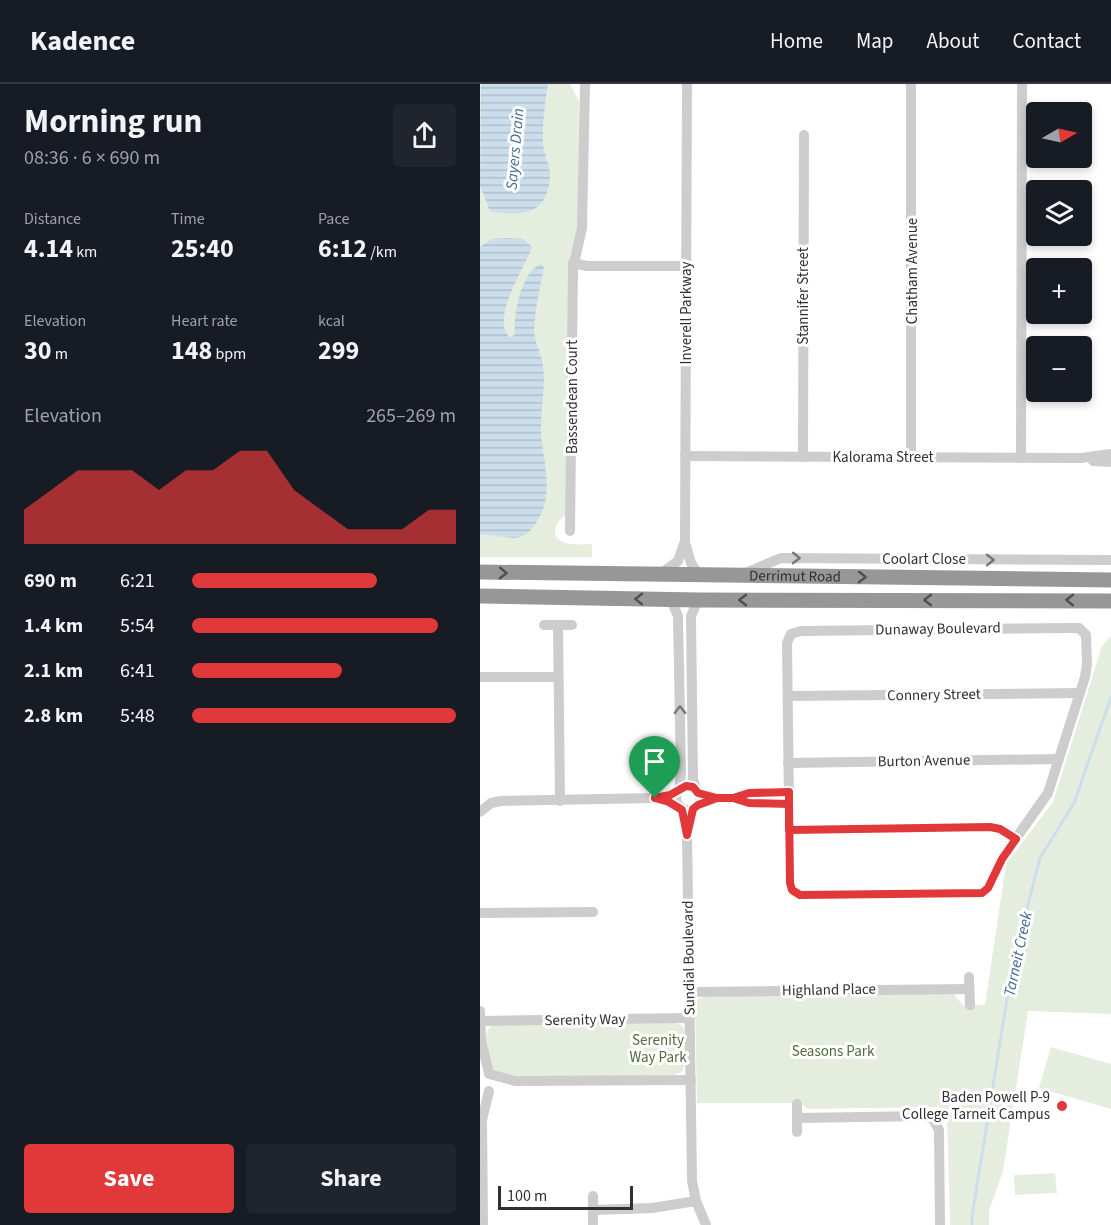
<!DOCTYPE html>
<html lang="en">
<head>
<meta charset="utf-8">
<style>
	:root { --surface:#171b24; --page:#20242c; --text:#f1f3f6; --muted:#9ea1a6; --line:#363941; --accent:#e13839 }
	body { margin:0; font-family:"Source Sans 3",sans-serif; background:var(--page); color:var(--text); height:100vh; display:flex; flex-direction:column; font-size:22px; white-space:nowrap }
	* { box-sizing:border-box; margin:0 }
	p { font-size:20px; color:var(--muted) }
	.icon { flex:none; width:33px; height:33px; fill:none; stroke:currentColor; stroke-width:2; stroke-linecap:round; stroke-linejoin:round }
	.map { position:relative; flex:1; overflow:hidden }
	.drawer { display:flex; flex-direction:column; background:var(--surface); width:480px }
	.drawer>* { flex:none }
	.needle { width:39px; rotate:81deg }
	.fabs { position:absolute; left:546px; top:18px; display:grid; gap:12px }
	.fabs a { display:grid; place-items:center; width:66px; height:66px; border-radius:6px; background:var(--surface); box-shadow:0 3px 9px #0003; font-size:30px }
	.scale { position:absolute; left:18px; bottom:15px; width:135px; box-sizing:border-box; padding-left:6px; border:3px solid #303030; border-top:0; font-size:16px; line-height:21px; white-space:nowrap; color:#303030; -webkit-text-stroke:4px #fff; paint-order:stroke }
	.pin { position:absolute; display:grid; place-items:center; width:51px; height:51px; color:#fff; margin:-62px -26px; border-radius:50% 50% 50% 0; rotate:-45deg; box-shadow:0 0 6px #0007 }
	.pin .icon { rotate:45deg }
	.round { display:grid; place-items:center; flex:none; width:63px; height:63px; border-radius:6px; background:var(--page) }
	.overview { display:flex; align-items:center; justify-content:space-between; height:102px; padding:0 24px }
	h1 { font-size:33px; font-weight:700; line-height:45px }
	.metrics { display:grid; grid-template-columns:repeat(3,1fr); gap:9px; height:102px; padding:6px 24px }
	.metrics div { display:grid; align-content:center }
	.metrics b { font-size:26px; font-weight:700 }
	.metrics small { font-size:16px; font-weight:400 }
	.metrics p { font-size:16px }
	.chart { height:168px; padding:12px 24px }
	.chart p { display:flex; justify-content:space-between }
	.chart svg { width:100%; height:108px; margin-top:6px; fill:var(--accent); opacity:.7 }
	.cta { display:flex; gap:12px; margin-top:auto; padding:12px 24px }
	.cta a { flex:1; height:69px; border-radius:6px; background:var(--accent); color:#fff; font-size:24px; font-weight:700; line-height:69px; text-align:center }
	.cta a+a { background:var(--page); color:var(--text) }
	ul { padding:0 24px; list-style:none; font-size:20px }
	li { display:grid; grid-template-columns:96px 72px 1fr; align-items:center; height:45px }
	li i { height:15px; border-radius:8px; background:var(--accent) }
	header { display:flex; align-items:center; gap:36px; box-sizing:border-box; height:84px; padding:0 30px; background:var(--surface); border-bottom:2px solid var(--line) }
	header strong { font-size:28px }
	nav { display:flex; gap:33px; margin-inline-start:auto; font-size:21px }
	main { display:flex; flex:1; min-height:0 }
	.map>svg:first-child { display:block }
	.green { fill:#e5eddf }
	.water { fill:url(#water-rules) }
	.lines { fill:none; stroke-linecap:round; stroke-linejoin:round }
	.stream { stroke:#ccddec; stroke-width:3 }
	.minor { stroke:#cdcdcd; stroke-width:10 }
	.highway { stroke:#979797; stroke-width:15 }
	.oneway { stroke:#777 }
	.oneway2 { stroke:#4f4f4f }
	.route-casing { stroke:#fff; stroke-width:12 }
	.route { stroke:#e13839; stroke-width:8 }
	.poi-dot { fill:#e13839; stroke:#fff; stroke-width:2 }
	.labels { text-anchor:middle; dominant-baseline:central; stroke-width:6; stroke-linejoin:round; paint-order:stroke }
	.street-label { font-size:15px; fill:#303030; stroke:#fff }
	.park-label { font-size:15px; fill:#506b3e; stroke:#fff }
	.poi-label { font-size:15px; fill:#303030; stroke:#fff; text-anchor:end }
	.water-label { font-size:16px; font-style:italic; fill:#3f6c91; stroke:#fff }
</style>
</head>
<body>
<header>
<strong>Kadence</strong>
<nav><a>Home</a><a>Map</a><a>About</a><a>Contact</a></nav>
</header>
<main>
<section class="drawer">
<div class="overview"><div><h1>Morning run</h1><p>08:36 · 6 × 690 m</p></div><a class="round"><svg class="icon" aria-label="share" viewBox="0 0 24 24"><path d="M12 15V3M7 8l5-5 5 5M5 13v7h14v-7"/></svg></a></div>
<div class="metrics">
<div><p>Distance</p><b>4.14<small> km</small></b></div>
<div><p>Time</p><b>25:40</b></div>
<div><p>Pace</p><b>6:12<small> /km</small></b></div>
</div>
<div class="metrics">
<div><p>Elevation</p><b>30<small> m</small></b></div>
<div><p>Heart rate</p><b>148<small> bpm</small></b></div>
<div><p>kcal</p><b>299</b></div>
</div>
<div class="chart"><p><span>Elevation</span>265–269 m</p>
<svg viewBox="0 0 160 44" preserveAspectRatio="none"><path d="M0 44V30L10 22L20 14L30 14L40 14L50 22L60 14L70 14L80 6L90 6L100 22L110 30L120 38L130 38L140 38L150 30L160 30V44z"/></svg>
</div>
<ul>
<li><b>690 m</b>6:21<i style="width:70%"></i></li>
<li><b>1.4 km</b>5:54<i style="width:93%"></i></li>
<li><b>2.1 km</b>6:41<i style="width:57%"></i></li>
<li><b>2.8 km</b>5:48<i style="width:100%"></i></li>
</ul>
<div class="cta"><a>Save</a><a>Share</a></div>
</section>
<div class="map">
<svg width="631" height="1141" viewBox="0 0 631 1141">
	<defs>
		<pattern id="water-rules" width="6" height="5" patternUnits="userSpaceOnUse" patternTransform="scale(1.5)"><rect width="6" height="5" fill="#ccddec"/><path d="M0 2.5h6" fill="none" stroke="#b0becb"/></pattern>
	</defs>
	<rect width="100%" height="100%" fill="#fff"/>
	<g class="green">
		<path d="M 0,0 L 90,0 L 99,17 L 98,143 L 87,429 C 84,433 79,436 77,440 C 67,463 99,461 112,460 L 112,473 L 0,473 Z"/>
		<polygon points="631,552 631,930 548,927 523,1087 509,1127 509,1141 470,1141 467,1031 459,1023 329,1025 320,1019 217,1019 215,921 217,916 224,912 472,908 483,921 505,921 526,780 573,718 622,562"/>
		<path d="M 197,939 C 200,941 203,941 204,945 C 207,953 206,981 202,988 L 194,991 L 32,993 L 19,990 L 11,984 C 9,971 0,950 12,941 Z"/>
		<polygon points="571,963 631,980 631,1025 559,1004"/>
		<polygon points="575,1089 577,1109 535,1111 534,1091"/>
	</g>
	<g class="water">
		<path d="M 1,0 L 68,0 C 65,21 62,39 63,60 C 64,71 71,82 70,92 C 68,131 42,133 10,127 L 0,101 Z"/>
		<path d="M 26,154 L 43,155 L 52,163 C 46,182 8,238 31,254 L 35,250 C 33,232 41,187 61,180 L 64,183 C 60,204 55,225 54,246 C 54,258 62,270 63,282 C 66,305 60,327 61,350 C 64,384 76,413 53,443 C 48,450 43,453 34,454 L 0,450 L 0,163 L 12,155 Z"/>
	</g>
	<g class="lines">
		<polyline class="stream" points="492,1141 492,1132 533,878 560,774 594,719 631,613"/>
		<g class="minor">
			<polyline points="93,179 107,182 207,182"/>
			<polyline points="205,372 601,374 631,370"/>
			<polyline points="323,373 324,51"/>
			<polyline points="431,373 431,0"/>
			<polyline points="541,374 542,0"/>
			<polyline points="613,377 631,378"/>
			<polyline points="90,447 93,184 102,144 105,0"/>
			<polyline points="205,458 211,479 219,491"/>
			<polyline points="180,490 198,477 205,457 207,0"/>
			<polyline points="263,490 301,474 631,476"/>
			<polyline points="191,516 198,532 201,689 199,705"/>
			<polyline points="64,541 92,541"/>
			<polyline points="78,541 80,717"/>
			<polygon points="591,544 599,544 606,551 607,580 605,593 568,709 527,767 506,806 498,809 324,811 314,808 310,799 307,559 311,550 321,547"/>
			<polyline points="0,593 78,593"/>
			<polyline points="308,612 600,609"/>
			<polyline points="308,679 579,675"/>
			<circle cx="208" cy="714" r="12"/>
			<polyline points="216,705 213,695 211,532 218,516"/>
			<polyline points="218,709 237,714 253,714 269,709 309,708"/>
			<polyline points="253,714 269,719 309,720"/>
			<polyline points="202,726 207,751 212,1097 216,1117 226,1141"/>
			<polyline points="0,728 11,719 21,717 175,714 197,707"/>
			<polyline points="309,746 510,743 520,745 536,755"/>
			<polyline points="0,829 113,828"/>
			<polyline points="489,893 490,921"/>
			<polyline points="210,908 489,905"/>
			<polyline points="0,927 1,957 9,989"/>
			<polyline points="0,937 210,934"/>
			<polyline points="9,990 35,997 211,996"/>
			<polyline points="317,1020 317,1048"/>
			<polyline points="317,1034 446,1032 453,1035 459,1046 460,1141"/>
			<polyline points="113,1112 113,1140"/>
			<polyline points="114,1126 172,1124 216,1117"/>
			<polyline points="3,1141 2,1036 9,1007"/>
		</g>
		<g class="highway">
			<path id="s1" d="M 0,488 L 631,496"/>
			<polyline points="0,512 218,516 631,517"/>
		</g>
	</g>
	<defs><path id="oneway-chevron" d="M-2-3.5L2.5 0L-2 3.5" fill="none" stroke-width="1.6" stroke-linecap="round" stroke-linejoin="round" transform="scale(1.5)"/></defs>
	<g class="oneway">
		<use href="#oneway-chevron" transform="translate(316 474) rotate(1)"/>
		<use href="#oneway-chevron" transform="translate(510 476)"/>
		<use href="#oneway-chevron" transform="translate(200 626) rotate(-91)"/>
	</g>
	<g class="oneway2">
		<use href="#oneway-chevron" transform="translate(23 489) rotate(1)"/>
		<use href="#oneway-chevron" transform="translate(382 493) rotate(1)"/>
		<use href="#oneway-chevron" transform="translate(159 515) rotate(-179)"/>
		<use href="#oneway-chevron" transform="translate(263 516) rotate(-180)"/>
		<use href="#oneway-chevron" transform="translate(448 516) rotate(180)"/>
		<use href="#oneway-chevron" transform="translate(590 516) rotate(-179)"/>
	</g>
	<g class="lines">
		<g class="route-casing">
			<polyline id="route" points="175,714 189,718 202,726 207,751 213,725 218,721 237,714 253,714 269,719 309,720 309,746 510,743 520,745 536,755 522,775 508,804 502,809 320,811 312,806 310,799 309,720 309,708 269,709 253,714 237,714 218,709 213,703 206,702 190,711 175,714"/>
		</g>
		<use href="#route" class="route"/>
	</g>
	<circle class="poi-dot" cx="582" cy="1022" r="6"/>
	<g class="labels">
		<g class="street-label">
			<text transform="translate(432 187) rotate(-90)">Chatham Avenue</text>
			<text transform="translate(323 212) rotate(-90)">Stannifer Street</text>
			<text transform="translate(206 229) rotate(-90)">Inverell Parkway</text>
			<text transform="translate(92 313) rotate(-90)">Bassendean Court</text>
			<text x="403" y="373">Kalorama Street</text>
			<text x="444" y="475">Coolart Close</text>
			<text stroke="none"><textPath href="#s1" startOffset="315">Derrimut Road</textPath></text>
			<text transform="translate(458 545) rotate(-1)">Dunaway Boulevard</text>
			<text transform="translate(454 611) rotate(-1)">Connery Street</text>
			<text transform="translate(444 677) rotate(-1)">Burton Avenue</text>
			<text transform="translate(209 874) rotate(-91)">Sundial Boulevard</text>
			<text transform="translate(349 906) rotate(-1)">Highland Place</text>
			<text transform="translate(105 936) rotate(-1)">Serenity Way</text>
		</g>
		<g class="park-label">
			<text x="178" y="956">Serenity<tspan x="178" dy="17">Way Park</tspan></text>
			<text x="353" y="967">Seasons Park</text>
		</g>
		<g class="poi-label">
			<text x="570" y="1013">Baden Powell P-9<tspan x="570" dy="17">College Tarneit Campus</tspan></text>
		</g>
		<g class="water-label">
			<text transform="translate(35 65) rotate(-85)">Sayers Drain</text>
			<text transform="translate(538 870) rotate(-78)">Tarneit Creek</text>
		</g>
	</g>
</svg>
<div class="fabs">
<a><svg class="needle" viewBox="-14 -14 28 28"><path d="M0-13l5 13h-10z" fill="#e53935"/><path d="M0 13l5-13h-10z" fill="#9ea1a6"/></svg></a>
<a><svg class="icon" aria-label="layers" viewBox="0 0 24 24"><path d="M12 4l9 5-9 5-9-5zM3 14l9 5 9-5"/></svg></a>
<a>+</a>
<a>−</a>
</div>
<div class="scale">100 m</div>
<div class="pin" style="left:175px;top:714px;background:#1e9e55"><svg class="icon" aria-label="arrive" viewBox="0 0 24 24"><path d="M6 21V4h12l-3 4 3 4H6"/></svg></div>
</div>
</main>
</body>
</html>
